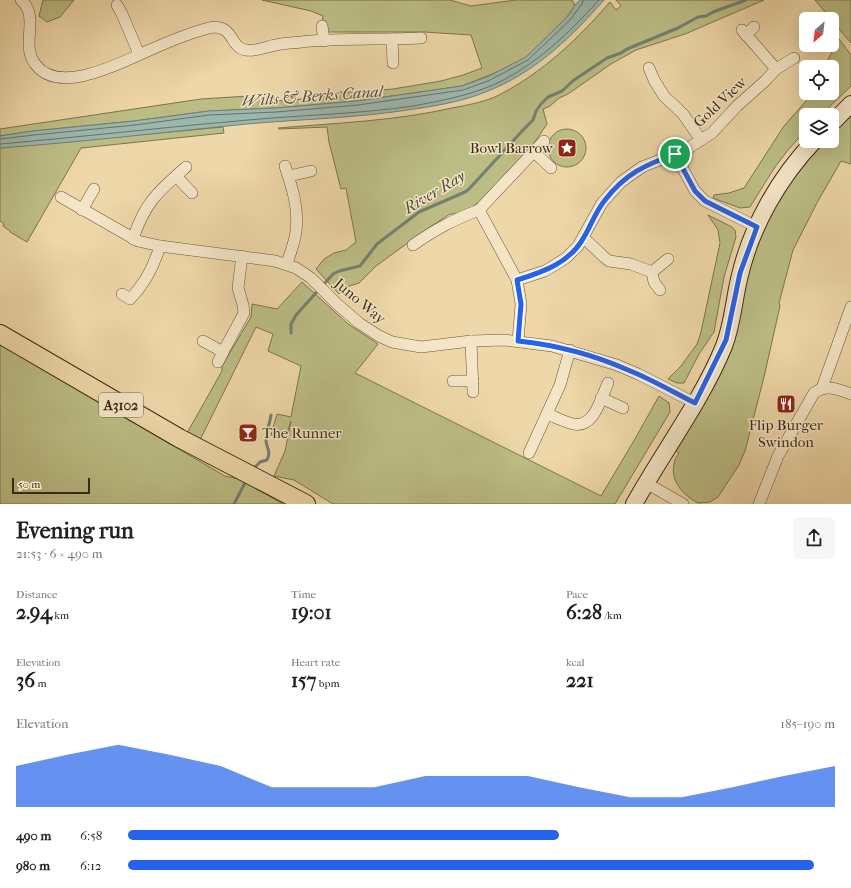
<!DOCTYPE html>
<html lang="en">
<head>
<meta charset="utf-8">
<style>
	:root { --surface:#fff; --page:#f6f6f6; --text:#202124; --muted:#757577; --accent:#2563eb }
	body { margin:0; font-family:"IM FELL French Canon",serif; background:var(--page); color:var(--text); height:100vh; display:flex; flex-direction:column; font-size:15px; white-space:nowrap }
	* { box-sizing:border-box; margin:0 }
	p { font-size:13px; color:var(--muted) }
	.icon { flex:none; width:22px; height:22px; fill:none; stroke:currentColor; stroke-width:2; stroke-linecap:round; stroke-linejoin:round }
	.map { position:relative; height:504px; overflow:hidden }
	.details { display:flex; flex-direction:column; background:var(--surface); flex:1 }
	.details>* { flex:none }
	.needle { width:26px; rotate:208deg }
	.tools { position:absolute; left:799px; top:12px; display:grid; gap:8px }
	.tools a { display:grid; place-items:center; width:40px; height:40px; border-radius:6px; background:var(--surface); box-shadow:0 4px 16px #0002; font-size:20px }
	.scale { position:absolute; left:12px; bottom:10px; width:78px; box-sizing:border-box; padding-left:4px; border:2px solid #3c2a18; border-top:0; font-size:11px; line-height:14px; white-space:nowrap; color:#3c2a18; -webkit-text-stroke:3px #f4e5c6; paint-order:stroke }
	.pin { position:absolute; display:grid; place-items:center; width:34px; height:34px; color:#fff; margin:-17px; border:2px solid #fff; border-radius:50%; box-shadow:0 1px 4px #0007 }
	.round { display:grid; place-items:center; flex:none; width:42px; height:42px; border-radius:6px; background:var(--page) }
	.overview { display:flex; align-items:center; justify-content:space-between; height:68px; padding:0 16px }
	h1 { font-size:22px; font-weight:700; line-height:30px }
	.figures { display:grid; grid-template-columns:repeat(3,1fr); gap:6px; height:68px; padding:4px 16px }
	.figures div { display:grid; align-content:center }
	.figures b { font-size:20px; font-weight:700 }
	.figures small { font-size:11px; font-weight:400 }
	.figures p { font-size:11px }
	.chart { height:112px; padding:8px 16px }
	.chart p { display:flex; justify-content:space-between }
	.chart svg { width:100%; height:72px; margin-top:4px; fill:var(--accent); opacity:.7 }
	ul { padding:0 16px; list-style:none; font-size:13px }
	li { display:grid; grid-template-columns:64px 48px 1fr; align-items:center; height:30px }
	li i { height:10px; border-radius:5px; background:var(--accent) }
	.map>svg:first-child { display:block }
	.green { fill:#bcbd85; stroke:#7c744e }
	.water { fill:#9bb8af; stroke:#757f73 }
	.lines { fill:none; stroke-linecap:round; stroke-linejoin:round }
	.shore { stroke:#6c7164; stroke-width:1 }
	.stream { stroke:#757f73; stroke-width:3 }
	.minor-casing { stroke:#68553c; stroke-width:12 }
	.secondary-casing { stroke:#3c2a18; stroke-width:18 }
	.primary-casing { stroke:#3c2a18; stroke-width:20 }
	.minor { stroke:#f4e5c6; stroke-width:11 }
	.secondary { stroke:#f4e5c6; stroke-width:16 }
	.primary { stroke:#eed7a8; stroke-width:18 }
	.route-casing { stroke:#fff; stroke-width:8 }
	.route { stroke:#2563eb; stroke-width:5 }
	.labels { text-anchor:middle; dominant-baseline:central; stroke-width:3; stroke-linejoin:round; paint-order:stroke }
	.shield { fill:#f4e5c6; stroke:#73624c; stroke-width:1 }
	.shield-label { font-size:14px; font-weight:bold; fill:#3c2a18 }
	.street-label { font-size:15px; fill:#3c2a18; stroke:#f4e5c6 }
	.poi-label { font-size:15px; fill:#3c2a18; stroke:#f4e5c6; text-anchor:end }
	.water-label { font-size:16px; font-style:italic; fill:#544e3e; stroke:#f4e5c6 }
</style>
</head>
<body>
<div class="map">
<svg width="851" height="504" viewBox="0 0 851 504">
	<rect width="100%" height="100%" fill="#eed7a8"/>
	<filter id="stains"><feTurbulence type="fractalNoise" baseFrequency=".005" numOctaves="4"/><feColorMatrix values="0 0 0 0 .2 0 0 0 0 .09 0 0 0 0 .02 0 0 0 .5 -.17"/></filter>
	<radialGradient id="worn" r=".72"><stop offset=".6" stop-color="#630" stop-opacity="0"/><stop offset="1" stop-color="#630" stop-opacity=".3"/></radialGradient>
	<g class="green">
		<polygon points="43,0 74,0 60,17 47,22 39,16"/>
		<polygon points="262,0 450,0 471,6 516,0 572,0 575,5 567,17 524,61 462,86 357,101 276,108 209,111 134,121 33,131 0,136 0,129 201,99 264,95 276,101 302,99 339,92 356,92 393,89 441,81 463,75 482,68 471,35 424,32 328,32 322,22 323,16 311,11"/>
		<path d="M 616,0 L 764,0 L 685,34 L 636,50 L 611,64 L 568,94 L 559,98 L 550,106 L 543,109 L 547,124 L 530,149 L 479,202 L 471,208 L 457,214 L 450,214 L 427,229 L 376,266 L 359,283 L 346,287 L 339,294 L 316,269 L 324,259 L 334,253 L 346,250 L 356,242 L 346,188 L 341,189 L 329,142 L 327,127 L 279,129 L 278,128 C 336,123 395,121 452,108 C 468,105 485,102 499,95 C 542,73 578,39 610,2 L 616,10 L 621,6 Z"/>
		<polygon points="815,0 851,0 851,43"/>
		<polygon points="839,39 851,55 851,86 821,115 806,115 806,130 788,150 775,167 750,207 740,208 713,198 714,195 729,193 744,188 784,126 807,100 811,93 832,93 832,67 824,67"/>
		<path d="M 851,114 L 851,164 L 841,161 L 818,201 L 793,250 L 779,303 L 780,306 L 764,377 L 745,451 L 739,465 L 718,497 L 710,502 L 698,503 C 684,496 670,481 674,464 C 674,460 677,456 679,453 L 675,450 C 696,399 717,348 738,297 C 752,263 762,226 782,194 C 794,174 808,157 823,141 L 832,141 L 832,133 Z"/>
		<polygon points="223,127 224,133 81,148 27,242 10,232 10,231 3,226 4,224 0,221 0,148"/>
		<circle cx="567" cy="148" r="19"/>
		<polygon points="708,215 732,227 735,230 736,237 724,277 714,332 699,354 684,383 677,383 668,379 681,366 697,344 701,332 720,243 718,230"/>
		<polygon points="302,282 348,324 378,344 355,373 601,496 635,439 659,396 669,403 670,412 615,504 333,504 294,480 274,476 285,451 291,421 285,439 271,435 277,414 291,417 301,366 268,351 273,334 256,327 199,442 187,433 222,371 222,366 251,317 252,304 277,309"/>
		<polygon points="0,345 225,476 239,479 283,504 0,504"/>
	</g>
	<path class="water" d="M 580,0 L 604,0 C 572,36 540,68 495,88 C 469,100 442,105 414,109 C 359,118 303,119 247,124 C 165,132 83,142 0,148 L 0,136 L 33,131 L 134,121 L 209,111 L 276,108 L 357,101 L 462,86 L 487,77 L 526,57 L 567,17 L 575,5 Z"/>
	<g class="lines">
		<g class="shore">
			<polyline points="0,139 34,135 135,125 209,115 276,112 358,105 463,90 488,81 528,60 570,20 582,4 583,0"/>
			<path d="M 0,144 C 83,137 165,127 248,120 C 303,115 358,114 413,106 C 440,101 467,96 493,85 C 535,66 568,34 599,0"/>
		</g>
		<g class="stream">
			<polyline points="291,333 291,324 296,315 333,274 339,271 360,266 377,244 419,212 465,192 469,189 523,130 533,120 536,111 541,104 548,97 562,91 574,80 607,58 621,53 627,49 678,28 698,17 706,16 713,12 746,0"/>
			<path d="M 253,469 L 260,462 L 267,460 C 272,449 265,448 266,438 C 267,430 270,422 271,415"/>
			<polyline points="234,504 247,479"/>
		</g>
		<g class="minor-casing">
			<g id="minor">
				<path d="M 21,0 C 41,18 19,45 36,65 C 60,96 122,62 150,50 C 170,41 191,32 213,27 C 235,27 229,47 246,50 C 256,52 267,46 276,45 C 284,43 293,43 301,42 C 340,38 381,40 421,38"/>
				<polyline points="117,5 122,14 139,54"/>
				<polyline points="322,26 324,41"/>
				<polyline points="742,30 776,69"/>
				<polyline points="746,35 754,27"/>
				<polyline points="392,39 393,63"/>
				<polyline points="649,68 654,80 664,96 683,114 701,140"/>
				<polyline points="534,152 551,168"/>
				<polyline points="675,154 695,191 705,201 757,227"/>
				<path d="M 285,166 C 292,187 299,208 296,231 C 295,242 290,253 287,264"/>
				<polyline points="176,176 192,193"/>
				<polyline points="289,176 311,171"/>
				<polyline points="61,197 138,241 160,246 275,261 296,268 311,278 337,304 359,323 379,336 392,342 421,347 471,341 504,340 552,346 617,365 638,374 695,403"/>
				<polyline points="82,210 94,189"/>
				<polyline points="479,210 544,141"/>
				<polyline points="584,238 604,257 609,261 631,264 652,272 654,282 660,290"/>
				<path d="M 133,239 C 145,202 159,191 186,167"/>
				<path d="M 413,245 C 436,229 453,220 479,210 L 517,280 L 521,304 L 518,341"/>
				<polyline points="652,272 668,259"/>
				<polyline points="517,280 545,271 566,258 578,246 602,203 621,182 642,167 687,149 712,133 737,106 765,81 776,69 794,58"/>
				<path d="M 122,294 L 130,299 C 145,284 154,266 160,246"/>
				<polyline points="203,341 223,352 244,313 243,305 238,288 242,256"/>
				<polyline points="471,341 473,392"/>
				<polyline points="218,362 223,352"/>
				<polyline points="453,381 473,381"/>
				<polyline points="822,388 851,307"/>
				<polyline points="601,398 623,408"/>
				<path d="M 547,414 C 555,417 564,422 573,424 C 594,429 601,398 608,383"/>
				<polyline points="529,453 560,385 570,350"/>
				<polyline points="646,483 683,504"/>
				<path d="M 759,504 L 778,456 L 814,393 C 826,384 838,389 851,394"/>
			</g>
		</g>
		<g class="secondary-casing">
			<g id="secondary">
				<polyline points="832,123 851,104"/>
				<path d="M 634,504 C 663,452 702,400 724,346 C 733,323 734,298 740,275 C 752,225 779,178 814,141"/>
			</g>
		</g>
		<g class="primary-casing">
			<polyline id="primary" points="0,334 179,438 306,504"/>
		</g>
		<use href="#minor" class="minor"/>
		<use href="#secondary" class="secondary"/>
		<use href="#primary" class="primary"/>
	</g>
	<g class="lines">
		<g class="route-casing">
			<path id="route" d="M 675,154 L 695,191 L 705,201 L 757,227 L 740,273 L 726,340 L 695,403 C 673,392 651,379 628,370 C 594,355 556,345 518,341 L 521,304 L 517,280 C 543,272 570,263 584,237 C 591,225 596,211 605,200 C 625,174 645,165 675,154 Z"/>
		</g>
		<use href="#route" class="route"/>
	</g>
	<defs>
		<g id="sight-square" transform="scale(1)"><rect x="-9" y="-9" width="18" height="18" rx="4" fill="#8f2418" stroke="#f4e5c6"/><path d="M0-6L1.8-2.2L6-1.7L2.9 1.2L3.7 5.4L0 3.3L-3.7 5.4L-2.9 1.2L-6-1.7L-1.8-2.2Z" fill="#fff"/></g>
		<g id="restaurant-square" transform="scale(1)"><rect x="-9" y="-9" width="18" height="18" rx="4" fill="#8f2418" stroke="#f4e5c6"/><path d="M-5-6h1v4h1v-4h1v4h1v-4h1v5L-1.5 .5V6h-2V.5L-5-1ZM5-6V6H3V1.5H1.5Q1.5-4 5-6Z" fill="#fff"/></g>
		<g id="bar-square" transform="scale(1)"><rect x="-9" y="-9" width="18" height="18" rx="4" fill="#8f2418" stroke="#f4e5c6"/><path d="M-6-5H6L.8 .8V4.5H3.5V6h-7V4.5H-.8V.8Z" fill="#fff"/></g>
	</defs>
	<g fill-rule="evenodd">
		<use href="#sight-square" x="567" y="148"/>
		<use href="#restaurant-square" x="786" y="404"/>
		<use href="#bar-square" x="248" y="433"/>
	</g>
	<g class="labels">
		<rect class="shield" x="99" y="393" width="44" height="24" rx="3"/>
		<g class="shield-label">
			<text x="121" y="405">A3102</text>
		</g>
		<g class="street-label">
			<text transform="translate(720 102) rotate(-43)">Gold View</text>
			<text transform="translate(360 301) rotate(40)">Juno Way</text>
		</g>
		<g class="poi-label">
			<text x="553" y="148">Bowl Barrow</text>
			<text x="786" y="425" text-anchor="middle">Flip Burger<tspan x="786" dy="17">Swindon</tspan></text>
			<text x="262" y="433" text-anchor="start">The Runner</text>
		</g>
		<g class="water-label">
			<text transform="translate(312 96) rotate(-4)">Wilts &amp; Berks Canal</text>
			<text transform="translate(434 192) rotate(-31)">River Ray</text>
		</g>
	</g>
	<rect width="100%" height="100%" filter="url(#stains)"/>
	<rect width="100%" height="100%" fill="url(#worn)"/>
</svg>
<div class="tools">
<a><svg class="needle" viewBox="-14 -14 28 28"><path d="M0-13l5 13h-10z" fill="#e53935"/><path d="M0 13l5-13h-10z" fill="#757577"/></svg></a>
<a><svg class="icon" aria-label="locate" viewBox="0 0 24 24"><circle cx="12" cy="12" r="6"/><path d="M12 2v4M12 18v4M2 12h4M18 12h4"/></svg></a>
<a><svg class="icon" aria-label="layers" viewBox="0 0 24 24"><path d="M12 4l9 5-9 5-9-5zM3 14l9 5 9-5"/></svg></a>
</div>
<div class="scale">50 m</div>
<div class="pin" style="left:675px;top:154px;background:#1e9e55"><svg class="icon" aria-label="arrive" viewBox="0 0 24 24"><path d="M6 21V4h12l-3 4 3 4H6"/></svg></div>
</div>
<section class="details">
<div class="overview"><div><h1>Evening run</h1><p>21:53 · 6 × 490 m</p></div><a class="round"><svg class="icon" aria-label="share" viewBox="0 0 24 24"><path d="M12 15V3M7 8l5-5 5 5M5 13v7h14v-7"/></svg></a></div>
<div class="figures">
<div><p>Distance</p><b>2.94<small> km</small></b></div>
<div><p>Time</p><b>19:01</b></div>
<div><p>Pace</p><b>6:28<small> /km</small></b></div>
</div>
<div class="figures">
<div><p>Elevation</p><b>36<small> m</small></b></div>
<div><p>Heart rate</p><b>157<small> bpm</small></b></div>
<div><p>kcal</p><b>221</b></div>
</div>
<div class="chart"><p><span>Elevation</span>185–190 m</p>
<svg viewBox="0 0 160 44" preserveAspectRatio="none"><path d="M0 44V19L10 12L20 6L30 12L40 19L50 32L60 32L70 32L80 25L90 25L100 25L110 32L120 38L130 38L140 32L150 25L160 19V44z"/></svg>
</div>
<ul>
<li><b>490 m</b>6:58<i style="width:61%"></i></li>
<li><b>980 m</b>6:12<i style="width:97%"></i></li>
</ul>
</section>
</body>
</html>
